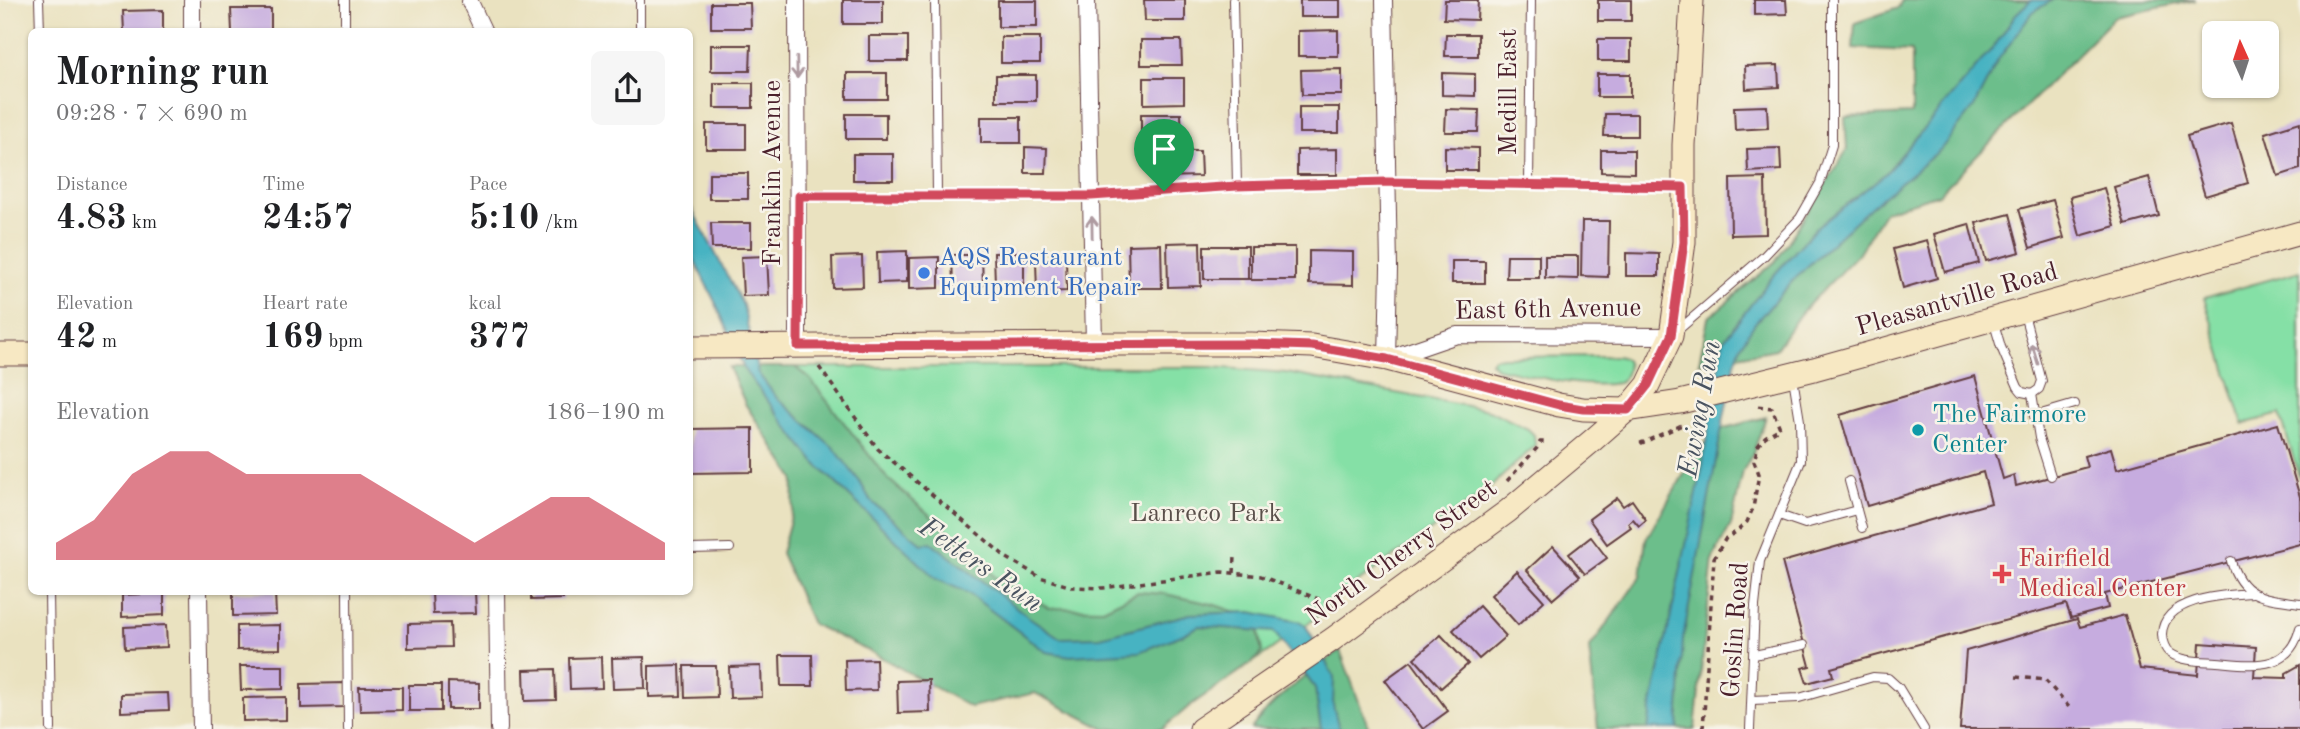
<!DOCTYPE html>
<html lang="en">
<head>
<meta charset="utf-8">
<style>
	:root { --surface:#fff; --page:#f6f6f6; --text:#202124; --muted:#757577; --accent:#d1495b }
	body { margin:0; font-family:"Old Standard TT",serif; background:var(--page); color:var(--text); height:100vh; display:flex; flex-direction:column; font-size:26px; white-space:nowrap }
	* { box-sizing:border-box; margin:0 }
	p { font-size:23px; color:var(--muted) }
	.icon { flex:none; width:38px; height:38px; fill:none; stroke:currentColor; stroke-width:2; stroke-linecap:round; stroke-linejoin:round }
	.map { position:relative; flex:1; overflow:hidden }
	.side { position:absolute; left:28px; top:28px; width:665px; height:567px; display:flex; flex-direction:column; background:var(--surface); border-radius:10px; box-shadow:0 2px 5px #0004 }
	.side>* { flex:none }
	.needle { width:46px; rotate:357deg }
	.controls { position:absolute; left:2202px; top:21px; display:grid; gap:14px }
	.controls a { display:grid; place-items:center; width:77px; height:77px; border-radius:10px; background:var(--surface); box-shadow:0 2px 5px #0004; font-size:35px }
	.pin { position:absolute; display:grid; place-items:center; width:60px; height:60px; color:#fff; margin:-72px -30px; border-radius:50% 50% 50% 0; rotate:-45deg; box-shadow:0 0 7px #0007 }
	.pin .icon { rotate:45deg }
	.round { display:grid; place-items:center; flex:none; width:74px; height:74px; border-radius:10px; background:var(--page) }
	.headline { display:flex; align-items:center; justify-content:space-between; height:119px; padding:0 28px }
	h1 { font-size:38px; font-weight:700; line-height:52px }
	.metrics { display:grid; grid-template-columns:repeat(3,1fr); gap:10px; height:119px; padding:7px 28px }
	.metrics div { display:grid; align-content:center }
	.metrics b { font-size:35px; font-weight:700 }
	.metrics small { font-size:19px; font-weight:400 }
	.metrics p { font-size:19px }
	.chart { height:196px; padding:14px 28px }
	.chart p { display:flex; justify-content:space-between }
	.chart svg { width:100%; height:126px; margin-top:7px; fill:var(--accent); opacity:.7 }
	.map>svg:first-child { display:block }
	.green { fill:#85e0a6; stroke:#688068; stroke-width:2 }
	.forest { fill:#6cbe8b; stroke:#5b6e5b; stroke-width:2 }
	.water { fill:#46b3c2; stroke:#486976; stroke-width:2 }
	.building { fill:#c6acdf }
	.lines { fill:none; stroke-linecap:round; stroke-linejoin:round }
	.lane-casing { stroke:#623c41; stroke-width:10 }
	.street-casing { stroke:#623c41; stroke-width:18 }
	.secondary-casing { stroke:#623c41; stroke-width:25 }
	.path { stroke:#623c41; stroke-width:3.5; stroke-dasharray:5 5; stroke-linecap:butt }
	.lane { stroke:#fff; stroke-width:8 }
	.street { stroke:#fff; stroke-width:16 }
	.secondary { stroke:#f7e8c3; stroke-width:23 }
	.oneway { stroke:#ae9aa0 }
	.route-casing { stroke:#fff; stroke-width:14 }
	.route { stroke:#d1495b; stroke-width:9 }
	.shop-dot { fill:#3f7fe0; stroke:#f7f3e8; stroke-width:2.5 }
	.culture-dot { fill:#0f9aa8; stroke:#f7f3e8; stroke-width:2.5 }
	.health-dot { fill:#e0444e; stroke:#f7f3e8; stroke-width:2.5 }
	.labels { text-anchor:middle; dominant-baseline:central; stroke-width:5; stroke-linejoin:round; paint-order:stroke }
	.street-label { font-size:26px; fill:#4a1f2b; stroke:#f7f3e8 }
	.shop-label { font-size:26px; fill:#366cbe; stroke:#f7f3e8; text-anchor:start }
	.culture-label { font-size:26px; fill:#0d838f; stroke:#f7f3e8; text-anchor:start }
	.park-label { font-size:26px; fill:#594f4a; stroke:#f7f3e8 }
	.health-label { font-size:26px; fill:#be3a42; stroke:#f7f3e8; text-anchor:start }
	.water-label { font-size:28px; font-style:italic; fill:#495360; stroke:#f7f3e8 }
</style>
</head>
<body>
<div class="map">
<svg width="2300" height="729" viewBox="0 0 2300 729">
	<rect width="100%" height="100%" fill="#f7f3e8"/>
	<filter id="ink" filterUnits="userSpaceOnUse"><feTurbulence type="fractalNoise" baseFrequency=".0143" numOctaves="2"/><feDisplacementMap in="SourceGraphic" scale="14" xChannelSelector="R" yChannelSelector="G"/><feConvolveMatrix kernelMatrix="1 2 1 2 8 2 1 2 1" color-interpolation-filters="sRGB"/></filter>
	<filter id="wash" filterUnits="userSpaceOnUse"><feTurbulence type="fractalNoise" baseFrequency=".00686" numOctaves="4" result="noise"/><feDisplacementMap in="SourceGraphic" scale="28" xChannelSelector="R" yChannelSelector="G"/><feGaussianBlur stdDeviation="1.57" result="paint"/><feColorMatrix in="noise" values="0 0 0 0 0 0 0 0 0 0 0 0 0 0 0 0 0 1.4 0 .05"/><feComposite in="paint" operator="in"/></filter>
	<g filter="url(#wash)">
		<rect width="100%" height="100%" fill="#eae2c0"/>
		<g class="green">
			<polygon points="2300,271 2300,480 2280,414 2243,424 2204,298"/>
			<path d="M 1615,356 C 1633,357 1629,374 1619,383 C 1578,389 1536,376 1497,368 L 1491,362 L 1494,358 L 1503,357 Z"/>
			<polygon points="729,367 1212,367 1286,373 1489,410 1528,429 1534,435 1535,446 1485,492 1340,595 1314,619 1252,663 1047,654 794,478 746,405"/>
		</g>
		<g class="forest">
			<polygon points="1902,0 2196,0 2115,17 1939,194 1885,211 1858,254 1800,314 1776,349 1699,363 1708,318 1776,261 1847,150 1845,117 1912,114 1912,51 1853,48 1855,23 1898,8"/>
			<polygon points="729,367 795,367 810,379 887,478 947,530 995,577 1049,608 1103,609 1138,592 1165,594 1212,604 1256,619 1262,652 1252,663 1191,705 1162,729 1105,729 1035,693 970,707 873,653 812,624 781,553 793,510 794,478 746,405"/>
			<polygon points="1766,417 1753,453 1743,471 1731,525 1713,558 1695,729 1598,729 1589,649 1641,576 1646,539 1694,457 1714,431"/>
			<path d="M 1340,650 L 1369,729 L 1251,729 C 1274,697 1309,674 1340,650 Z"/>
		</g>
		<g class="water">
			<polygon points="2031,0 2052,0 2033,12 1998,60 1974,107 1940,150 1871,207 1796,277 1755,323 1741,345 1735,363 1723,422 1683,639 1678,729 1648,729 1651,709 1702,469 1723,341 1773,276 1815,229 1885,174 1996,44 2017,13"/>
			<polygon points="690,206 743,305 758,373 777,398 834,448 860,482 871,501 922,544 931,542 1029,617 1060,638 1100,637 1190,614 1251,612 1300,622 1306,626 1334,677 1333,705 1339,729 1321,729 1315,688 1274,632 1199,626 1182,635 1139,652 1070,656 1046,652 968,593 936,579 815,463 745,371 717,306 690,252"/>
		</g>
		<g id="blocks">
			<g class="building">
				<rect x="843" y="0" width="40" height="24"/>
				<polygon points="1144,0 1185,0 1185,21 1145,21"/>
				<rect x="1300" y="0" width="40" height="17"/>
				<polygon points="1445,0 1478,0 1477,20 1444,19"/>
				<rect x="1598" y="0" width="33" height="21"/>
				<polygon points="1754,0 1786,0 1787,14 1754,15"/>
				<rect x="998" y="1" width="39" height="26"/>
				<polygon points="711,3 750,3 751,28 711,28"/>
				<polygon points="231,9 271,9 271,32 232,32"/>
				<polygon points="163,10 163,32 124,32 123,11"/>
				<polygon points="1338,30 1338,56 1298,56 1298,31"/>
				<polygon points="1446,34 1478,34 1478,56 1445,56"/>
				<rect x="869" y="36" width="39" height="25"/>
				<rect x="1001" y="37" width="39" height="26"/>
				<rect x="1598" y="39" width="33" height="22"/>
				<polygon points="1141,40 1181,40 1182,65 1141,65"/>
				<polygon points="711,45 751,45 750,71 711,71"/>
				<polygon points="1778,65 1779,87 1746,89 1745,66"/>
				<polygon points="1342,69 1342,95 1302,95 1301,70"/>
				<rect x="847" y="73" width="40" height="26"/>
				<polygon points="1442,73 1475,74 1475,96 1442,95"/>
				<rect x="1597" y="74" width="33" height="23"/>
				<rect x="996" y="75" width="40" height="26"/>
				<polygon points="1144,78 1184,78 1184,103 1144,104"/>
				<rect x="714" y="83" width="39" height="25"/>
				<polygon points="1767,106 1768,128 1735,130 1734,107"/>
				<rect x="1299" y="107" width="40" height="26"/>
				<polygon points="1446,109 1479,110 1478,132 1445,132"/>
				<rect x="846" y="114" width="40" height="25"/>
				<polygon points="1141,114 1181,114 1182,139 1141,139"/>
				<polygon points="1605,114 1637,114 1637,136 1604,136"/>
				<rect x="981" y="117" width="40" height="26"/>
				<polygon points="2300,122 2300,169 2278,176 2265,133"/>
				<polygon points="2231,123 2248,183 2205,196 2187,136"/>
				<rect x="706" y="124" width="40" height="25"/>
				<polygon points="1025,147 1047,148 1046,173 1025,173"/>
				<polygon points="1445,147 1478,148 1478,170 1445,170"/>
				<polygon points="1780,148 1781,170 1748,172 1747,149"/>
				<polygon points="1337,149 1337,175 1297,175 1297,150"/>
				<polygon points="1601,150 1634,150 1634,173 1601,172"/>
				<polygon points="1160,151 1200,151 1201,176 1160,177"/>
				<rect x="853" y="154" width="40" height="26"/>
				<rect x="709" y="173" width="39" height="26"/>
				<polygon points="2149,177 2159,216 2125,225 2114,187"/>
				<polygon points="1765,178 1766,234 1731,235 1730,179"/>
				<polygon points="2104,188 2115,226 2080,236 2070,197"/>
				<polygon points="2053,200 2064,238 2030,248 2019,209"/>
				<polygon points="2010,214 2020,252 1986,261 1976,223"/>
				<polygon points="1582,221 1609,221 1608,277 1581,276"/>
				<polygon points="711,223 751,223 751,248 712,248"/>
				<polygon points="1969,224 1979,263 1945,272 1934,234"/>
				<polygon points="1927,240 1937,278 1903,288 1893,249"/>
				<polygon points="1200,242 1201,286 1168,287 1167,243"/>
				<polygon points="1161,244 1162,288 1129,288 1128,245"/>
				<rect x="1204" y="246" width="44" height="33"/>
				<rect x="1251" y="247" width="44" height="33"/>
				<polygon points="907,251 907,282 878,283 877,252"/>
				<polygon points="1309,251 1353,252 1353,285 1309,284"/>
				<polygon points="1024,252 1024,283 995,284 994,253"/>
				<polygon points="1626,253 1659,254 1659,276 1626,276"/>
				<polygon points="952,255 982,255 983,286 953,286"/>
				<polygon points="1507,255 1539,255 1539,278 1506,278"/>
				<polygon points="767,256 769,295 743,296 741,257"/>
				<polygon points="862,256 863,287 833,288 832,257"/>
				<polygon points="1545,256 1578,256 1578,279 1545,278"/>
				<polygon points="939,257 939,288 909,289 909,258"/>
				<polygon points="1066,260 1067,291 1037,292 1036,261"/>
				<rect x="1452" y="261" width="33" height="22"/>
				<polygon points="1975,376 2003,479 2014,475 2016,486 2087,467 2084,456 2111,448 2117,469 2278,424 2300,497 2300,544 2105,594 2108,608 2071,618 2066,604 1831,668 1833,676 1807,683 1802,668 1810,666 1782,562 1991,503 1983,472 1867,506 1840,415"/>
				<polygon points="753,428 753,472 690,473 690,429"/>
				<polygon points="1617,498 1623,506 1632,500 1646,520 1639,526 1633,519 1628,523 1631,527 1607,544 1589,519"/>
				<polygon points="1591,537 1607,558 1585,574 1569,554"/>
				<polygon points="1553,546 1580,576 1553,599 1527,570"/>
				<polygon points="1517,571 1544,601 1518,625 1491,595"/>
				<polygon points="233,592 275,592 276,615 233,616"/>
				<polygon points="432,592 475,592 476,613 433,614"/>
				<polygon points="531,592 563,592 563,599 531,600"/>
				<polygon points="164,593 164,615 122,617 122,595"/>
				<polygon points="1479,606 1506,636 1479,659 1453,630"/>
				<polygon points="2125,615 2140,669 2198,675 2200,643 2256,647 2254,677 2286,678 2286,673 2300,665 2300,729 1960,729 1966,651 2077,619 2080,627"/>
				<polygon points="450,623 451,647 408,648 408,624"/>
				<polygon points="166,625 167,647 125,649 124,627"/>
				<polygon points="280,625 280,649 237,650 237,626"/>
				<polygon points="1441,635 1468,664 1441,688 1414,658"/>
				<polygon points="780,655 812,655 813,686 781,686"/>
				<polygon points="601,657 602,688 570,689 569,658"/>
				<polygon points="644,657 645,688 613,689 612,658"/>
				<polygon points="876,659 877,690 846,691 845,660"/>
				<polygon points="1411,661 1448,711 1423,729 1385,680"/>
				<polygon points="680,665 681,696 649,697 649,666"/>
				<polygon points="240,666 283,666 283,689 241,690"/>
				<polygon points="684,666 716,666 717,697 685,698"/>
				<polygon points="761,666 762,697 730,698 729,667"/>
				<polygon points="555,669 556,700 525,701 524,670"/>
				<polygon points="929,680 930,712 898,713 897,681"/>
				<polygon points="448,682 479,683 479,709 448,709"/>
				<polygon points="344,683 344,707 301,708 301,684"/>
				<rect x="409" y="685" width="32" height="26"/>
				<polygon points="359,687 402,687 402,710 360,711"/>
				<polygon points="168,693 169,710 121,712 121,694"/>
				<polygon points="286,697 286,720 243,721 243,698"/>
			</g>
		</g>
	</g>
	<g filter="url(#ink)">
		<use href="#blocks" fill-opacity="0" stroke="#623c41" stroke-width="2"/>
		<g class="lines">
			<g class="lane-casing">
				<g id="lane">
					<polyline points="39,0 40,32"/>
					<polyline points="345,0 345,32"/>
					<polyline points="640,0 640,32"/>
					<polyline points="935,0 937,196"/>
					<polyline points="1233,0 1237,186"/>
					<polyline points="1529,184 1531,0"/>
					<polyline points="799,196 1091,196 1237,186 1387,182 1681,187"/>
					<polyline points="2024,314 2042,381 2039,389 2032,394"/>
					<polyline points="1993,320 2001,347 2018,387 2022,392 2032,394"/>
					<polyline points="1676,332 1764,256 1800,218 1820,183 1832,145 1832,0"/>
					<polyline points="2032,394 2039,438 2051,476"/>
					<polyline points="2034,416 2075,404"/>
					<polyline points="1849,481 1862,528"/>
					<polyline points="1779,515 1805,524 1857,510"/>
					<polyline points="690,549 730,548"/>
					<path d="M 2231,561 C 2242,599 2266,598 2300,603"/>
					<polyline points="49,592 51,729"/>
					<polyline points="347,592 348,729"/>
					<path d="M 2252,593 C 2225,595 2164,597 2162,634 C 2162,641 2165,650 2170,653 C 2183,662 2203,661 2217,662 C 2253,665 2289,672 2300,628"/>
					<polyline points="1754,655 1804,645"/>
					<polyline points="1752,700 1799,698 1873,677 1888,678 1899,688 1924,729"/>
					<polyline points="1750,729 1755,606 1760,561 1801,461 1800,421 1793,378"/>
				</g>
			</g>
			<g class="street-casing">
				<g id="street">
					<polyline points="192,0 192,32"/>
					<polyline points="797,0 798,346"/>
					<polyline points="1087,0 1094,344"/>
					<polyline points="1384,0 1389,268 1387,359 1457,335 1671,336"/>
					<polyline points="470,2 484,32"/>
					<polyline points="199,592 201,729"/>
					<polyline points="497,592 499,729"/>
				</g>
			</g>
			<g class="secondary-casing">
				<g id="secondary">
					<polyline points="690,347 1094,344 1251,344 1312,346 1387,359 1559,405 1583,409 1627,410 1680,402 1814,369 2300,233"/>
					<polyline points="0,354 32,354"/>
					<polyline points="1201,729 1333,639 1508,511 1593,440 1627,410 1648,385 1671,336 1684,242 1684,145 1692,0"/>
				</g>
			</g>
			<g class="path">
				<polyline points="819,367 878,449 1007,558 1040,577 1072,587 1103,588 1222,572 1261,576 1338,607 1341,605"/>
				<polyline points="1641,441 1642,443 1682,425"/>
				<polyline points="1507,481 1537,448 1540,442 1544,442"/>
				<polyline points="1234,573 1235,557"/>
				<polyline points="2016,677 2045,680 2069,707"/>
				<polyline points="1703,729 1714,558 1726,538 1736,532 1747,522 1753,508 1759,474 1754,461 1758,446 1765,437 1780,428 1772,408 1757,406"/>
			</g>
			<use href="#lane" class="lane"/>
			<use href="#street" class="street"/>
			<use href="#secondary" class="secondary"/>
		</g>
		<defs><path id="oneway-shaft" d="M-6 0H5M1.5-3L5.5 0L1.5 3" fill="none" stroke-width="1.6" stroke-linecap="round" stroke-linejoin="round" transform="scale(1.75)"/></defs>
		<g class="oneway">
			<use href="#oneway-shaft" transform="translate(797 68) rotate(89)"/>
			<use href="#oneway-shaft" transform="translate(1092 227) rotate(-91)"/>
			<use href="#oneway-shaft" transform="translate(2035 354) rotate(-107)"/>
		</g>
	</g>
	<g class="lines" filter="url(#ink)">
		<g class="route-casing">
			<polygon id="route" points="1387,182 1683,187 1684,242 1671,336 1648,385 1628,410 1583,409 1559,405 1387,359 1312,346 1251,344 798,346 799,196 1091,196 1237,186"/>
		</g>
		<use href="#route" class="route"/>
	</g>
	<circle class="shop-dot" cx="924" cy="273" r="7"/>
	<circle class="culture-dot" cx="1918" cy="430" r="7"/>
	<path class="health-dot" d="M1998.5 563.5h7v7h7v7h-7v7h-7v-7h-7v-7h7z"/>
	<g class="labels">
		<g class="street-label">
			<text transform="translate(1509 92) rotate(-90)">Medill East</text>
			<text transform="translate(773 173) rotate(-90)">Franklin Avenue</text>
			<text transform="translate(1957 300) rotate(-16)">Pleasantville Road</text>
			<text transform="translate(1548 310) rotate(-1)">East 6th Avenue</text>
			<text transform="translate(1402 553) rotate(-36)">North Cherry Street</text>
			<text transform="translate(1736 630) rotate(-86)">Goslin Road</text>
		</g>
		<g class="shop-label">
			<text x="938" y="258">AQS Restaurant<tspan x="938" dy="30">Equipment Repair</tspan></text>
		</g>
		<g class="culture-label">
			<text x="1932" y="415">The Fairmore<tspan x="1932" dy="30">Center</tspan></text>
		</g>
		<g class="park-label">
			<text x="1206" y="514">Lanreco Park</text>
		</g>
		<g class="health-label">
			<text x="2018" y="559">Fairfield<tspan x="2018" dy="30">Medical Center</tspan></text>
		</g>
		<g class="water-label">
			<text transform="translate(1701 409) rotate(-80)">Ewing Run</text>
			<text transform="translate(980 566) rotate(35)">Fetters Run</text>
		</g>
	</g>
</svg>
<div class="controls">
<a><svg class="needle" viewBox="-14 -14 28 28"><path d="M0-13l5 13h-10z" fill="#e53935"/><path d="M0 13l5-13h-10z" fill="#757577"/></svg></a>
</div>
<div class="pin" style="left:1164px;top:191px;background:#1e9e55"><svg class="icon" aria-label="arrive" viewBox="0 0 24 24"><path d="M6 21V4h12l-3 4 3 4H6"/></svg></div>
<section class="side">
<div class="headline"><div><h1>Morning run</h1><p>09:28 · 7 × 690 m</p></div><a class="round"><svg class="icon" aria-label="share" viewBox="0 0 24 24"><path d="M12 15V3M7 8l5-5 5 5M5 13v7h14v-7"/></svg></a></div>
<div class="metrics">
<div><p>Distance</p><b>4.83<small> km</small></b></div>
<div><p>Time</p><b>24:57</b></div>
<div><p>Pace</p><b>5:10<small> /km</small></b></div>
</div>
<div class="metrics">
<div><p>Elevation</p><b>42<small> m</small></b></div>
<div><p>Heart rate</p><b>169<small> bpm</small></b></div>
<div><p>kcal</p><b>377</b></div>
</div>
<div class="chart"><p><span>Elevation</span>186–190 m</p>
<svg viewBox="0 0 160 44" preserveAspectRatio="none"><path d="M0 44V38L10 30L20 14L30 6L40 6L50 14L60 14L70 14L80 14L90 22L100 30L110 38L120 30L130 22L140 22L150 30L160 38V44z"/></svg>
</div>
</section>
</div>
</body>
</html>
